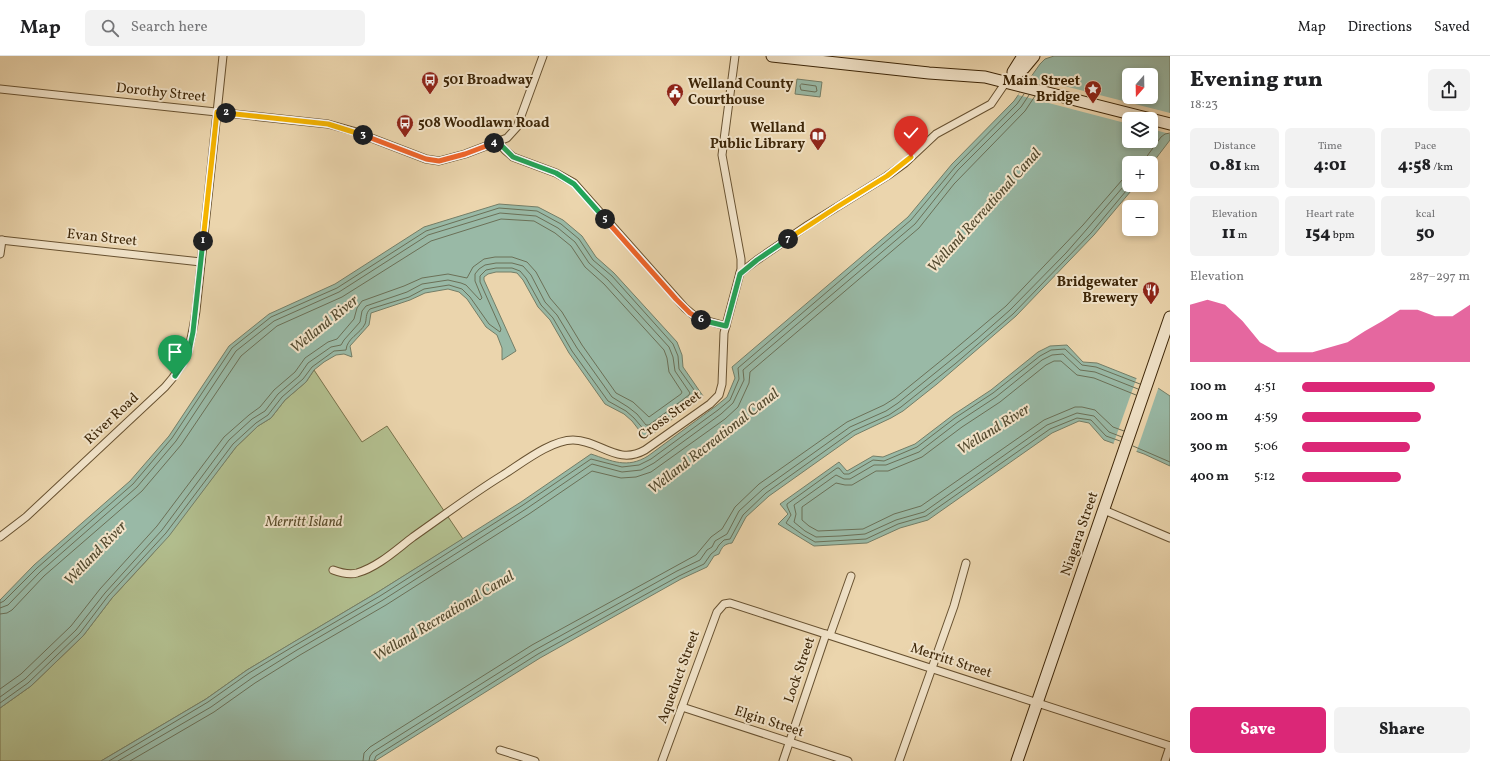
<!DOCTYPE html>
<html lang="en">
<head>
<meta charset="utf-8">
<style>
	:root { --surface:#fff; --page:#f2f2f2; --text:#202124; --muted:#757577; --line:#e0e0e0; --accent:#db2777 }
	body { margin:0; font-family:Vollkorn,serif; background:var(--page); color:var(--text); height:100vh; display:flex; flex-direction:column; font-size:15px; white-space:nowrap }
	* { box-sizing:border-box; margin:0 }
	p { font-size:13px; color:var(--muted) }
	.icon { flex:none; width:22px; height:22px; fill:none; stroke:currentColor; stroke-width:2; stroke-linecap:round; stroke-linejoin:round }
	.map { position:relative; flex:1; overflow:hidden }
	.sheet { display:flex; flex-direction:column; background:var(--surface); width:320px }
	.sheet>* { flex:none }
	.needle { width:26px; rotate:200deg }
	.tools { position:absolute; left:1122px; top:12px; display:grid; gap:8px }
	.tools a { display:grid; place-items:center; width:36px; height:36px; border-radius:6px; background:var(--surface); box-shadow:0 2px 6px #0003; font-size:20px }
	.pin { position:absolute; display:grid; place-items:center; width:34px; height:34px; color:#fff; margin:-41px -17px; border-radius:50% 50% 50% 0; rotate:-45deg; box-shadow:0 0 4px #0007 }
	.pin .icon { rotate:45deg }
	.km { position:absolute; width:20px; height:20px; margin:-10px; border-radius:50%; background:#222; color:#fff; font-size:11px; line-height:20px; text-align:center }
	.round { display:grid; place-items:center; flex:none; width:42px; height:42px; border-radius:6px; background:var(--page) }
	.head { display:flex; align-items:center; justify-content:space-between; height:68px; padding:0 20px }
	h1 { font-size:22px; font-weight:800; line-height:30px }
	.figures { display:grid; grid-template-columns:repeat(3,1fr); gap:6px; height:68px; padding:4px 20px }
	.figures div { display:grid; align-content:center; border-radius:6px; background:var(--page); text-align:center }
	.figures b { font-size:17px; font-weight:800 }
	.figures small { font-size:11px; font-weight:400 }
	.figures p { font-size:11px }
	.chart { height:112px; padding:8px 20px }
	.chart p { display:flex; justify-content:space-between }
	.chart svg { width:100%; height:72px; margin-top:4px; fill:var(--accent); opacity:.7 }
	.action { display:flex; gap:8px; margin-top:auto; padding:8px 20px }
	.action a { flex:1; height:46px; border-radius:6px; background:var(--accent); color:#fff; font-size:16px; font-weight:800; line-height:46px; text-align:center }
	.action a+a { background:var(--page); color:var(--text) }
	ul { padding:0 20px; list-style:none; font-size:13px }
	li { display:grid; grid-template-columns:64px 48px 1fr; align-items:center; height:30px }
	li i { height:10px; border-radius:5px; background:var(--accent) }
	header { display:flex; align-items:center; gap:24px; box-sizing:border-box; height:56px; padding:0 20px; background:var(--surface); border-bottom:1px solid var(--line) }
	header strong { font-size:19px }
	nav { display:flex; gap:22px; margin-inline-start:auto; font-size:14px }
	.search { width:280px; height:36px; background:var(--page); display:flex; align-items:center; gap:10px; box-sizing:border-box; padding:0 14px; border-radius:6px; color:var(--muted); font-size:15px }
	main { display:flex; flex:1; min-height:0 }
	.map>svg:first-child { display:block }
	.green { fill:#b2be8e; stroke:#78724b }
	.water { fill:#99b9a6; stroke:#747e67; fill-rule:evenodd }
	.pier { fill:#ebd5ad }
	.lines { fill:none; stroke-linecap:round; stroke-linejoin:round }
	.shore { stroke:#6b7057; stroke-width:1 }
	.minor-casing { stroke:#685231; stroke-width:9 }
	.secondary-casing { stroke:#3d2608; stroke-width:13 }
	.minor { stroke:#f2e4ca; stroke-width:7 }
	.secondary { stroke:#f2e4ca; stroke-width:11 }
	.split-1-casing { stroke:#fff; stroke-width:8 }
	.split-2-casing { stroke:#fff; stroke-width:8 }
	.split-3-casing { stroke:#fff; stroke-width:8 }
	.split-4-casing { stroke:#fff; stroke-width:8 }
	.split-5-casing { stroke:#fff; stroke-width:8 }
	.split-6-casing { stroke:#fff; stroke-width:8 }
	.split-7-casing { stroke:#fff; stroke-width:8 }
	.split-8-casing { stroke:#fff; stroke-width:8 }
	.split-1 { stroke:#22a559; stroke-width:5 }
	.split-2 { stroke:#f5b400; stroke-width:5 }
	.split-3 { stroke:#f5b400; stroke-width:5 }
	.split-4 { stroke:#f0652b; stroke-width:5 }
	.split-5 { stroke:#22a559; stroke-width:5 }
	.split-6 { stroke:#f0652b; stroke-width:5 }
	.split-7 { stroke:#22a559; stroke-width:5 }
	.split-8 { stroke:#f5b400; stroke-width:5 }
	.labels { text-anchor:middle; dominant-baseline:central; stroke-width:4; stroke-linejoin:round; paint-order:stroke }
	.poi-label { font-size:14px; font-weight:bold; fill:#3d2608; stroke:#f2e4ca; text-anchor:start }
	.street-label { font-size:14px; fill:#3d2608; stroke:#f2e4ca }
	.park-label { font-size:14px; font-style:italic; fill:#5a4c2a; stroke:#f2e4ca }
	.water-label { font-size:15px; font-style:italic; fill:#544b30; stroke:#f2e4ca }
</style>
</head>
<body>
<header>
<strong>Map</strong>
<div class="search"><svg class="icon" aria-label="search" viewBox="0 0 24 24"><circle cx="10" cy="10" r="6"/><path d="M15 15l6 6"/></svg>Search here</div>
<nav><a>Map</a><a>Directions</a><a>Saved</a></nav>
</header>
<main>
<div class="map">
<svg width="1170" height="705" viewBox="0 0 1170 705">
	<rect width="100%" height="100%" fill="#ebd5ad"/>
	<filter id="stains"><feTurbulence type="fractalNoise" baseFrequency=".005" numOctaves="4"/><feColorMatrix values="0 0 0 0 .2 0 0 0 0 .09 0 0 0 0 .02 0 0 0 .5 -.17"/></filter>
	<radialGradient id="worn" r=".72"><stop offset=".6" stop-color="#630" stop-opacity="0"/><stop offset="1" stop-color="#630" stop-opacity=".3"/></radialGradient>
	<polygon class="green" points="314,314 362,386 387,370 463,483 378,536 247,614 206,643 101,705 0,705 0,652 31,630 83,580 112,542 149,502 181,463 236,391 258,370 271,362 285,344 306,326"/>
	<g class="water">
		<path d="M 1054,0 L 1170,0 L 1170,84 L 1151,109 L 1151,107 L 1129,107 L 1129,129 L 1136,129 L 1094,179 L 1016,260 L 937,328 L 903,355 L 891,362 L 855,379 L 769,440 L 746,461 L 732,487 C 724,488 722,491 719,498 L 714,500 L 707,511 L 681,523 L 540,602 L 375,705 L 101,705 L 206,643 L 247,614 L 292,587 L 378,536 L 521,446 L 591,398 C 612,405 627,413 648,400 L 716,350 L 727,341 L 735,322 L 732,311 L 908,161 L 952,108 L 1014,45 L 1040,8 L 1045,3 ZM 1129,19 L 1151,19 L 1151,41 L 1129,41 ZM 1129,63 L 1151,63 L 1151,85 L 1129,85 Z"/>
		<polygon points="797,23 822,26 820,41 795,38"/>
		<polygon points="499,148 538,151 563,164 582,180 596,201 614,217 677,286 682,299 683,311 703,340 646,383 632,365 624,358 605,348 569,297 550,264 538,251 523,224 517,217 511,216 496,216 488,218 484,221 484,224 516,295 502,304 502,292 497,279 486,271 467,243 459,236 448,233 425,237 410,244 371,257 369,269 350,290 352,301 344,298 336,299 324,306 314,314 306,326 285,344 271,362 258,370 236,391 169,480 112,542 83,580 31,630 0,652 0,544 34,509 130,425 169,380 229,290 269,258 335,228 424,171"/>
		<polygon points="1067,289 1083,306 1097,307 1155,330 1170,340 1170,410 1144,398 1104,384 1089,367 1079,365 1052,377 928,464 900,472 867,487 814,490 778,468 788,458 780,448 839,406 847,415 873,400 883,401 915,388 953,359 991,334 1038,296 1050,290"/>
	</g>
	<g class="pier">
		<polygon points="1032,19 1037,23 1170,57 1170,78 1151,73 1151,63 1129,63 1129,68 1018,39"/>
		<polygon points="1137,321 1159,330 1136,397 1113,389"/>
	</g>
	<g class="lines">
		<g class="shore">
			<polygon points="802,28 816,30 817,35 815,36 801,34 800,30"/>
			<polyline points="1142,107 1161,81 1165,78 1170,77"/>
			<polyline points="1124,375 1113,371 1095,354 1082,351 1075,351 1044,364 921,450 894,458 863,473 818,475 809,470 802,464 802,451 836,427 845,429 852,429 876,415 888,415 922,401 962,371 1000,346 1046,309 1054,305 1061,305 1077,319 1094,322 1136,339"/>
			<polyline points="1122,381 1109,376 1094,360 1077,357 1047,369 924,456 896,464 865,478 840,480 816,481 805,475 794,466 796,458 794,449 836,419 844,423 850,423 874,409 886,409 919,396 958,366 996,341 1042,304 1052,299 1063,298 1080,314 1095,316 1138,333"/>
			<polyline points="1120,385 1106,380 1091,364 1077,362 1050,373 926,460 898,468 866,483 815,486 803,479 786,467 791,459 787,450 787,448 837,412 839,412 844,418 849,418 873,404 884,405 917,391 955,362 993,337 1040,300 1051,294 1065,293 1082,309 1096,311 1140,328"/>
			<polyline points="1133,390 1170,406"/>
			<path d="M 0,547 L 4,545 L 37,512 L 133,428 L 172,382 L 232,292 L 271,261 L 337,232 L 426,175 L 499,152 L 537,155 L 561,168 L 579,183 L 593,204 L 612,220 L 673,288 L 678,300 L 679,313 L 697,338 L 696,340 L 648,376 L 646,376 L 634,362 L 626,355 L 608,345 L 572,295 L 553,262 L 541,249 L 526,222 L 520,215 L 512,212 L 496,212 L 486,214 L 480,220 L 480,226 L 501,273 L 500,276 L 489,268 L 470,241 L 462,233 L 449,229 L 424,233 L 409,241 L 370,253 C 365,258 367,263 365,268 C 360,278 347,282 346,294 L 334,295 L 312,311 L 303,323 L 282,341 L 268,359 L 256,367 L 233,388 L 166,477 L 108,540 L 80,577 L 28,627 L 0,647"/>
			<polyline points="0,552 8,549 40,516 137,431 176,385 236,295 274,265 339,236 428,179 500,157 536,160 558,172 575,186 589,207 608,224 669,291 673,301 675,315 690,337 689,339 649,369 646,369 637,358 628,351 612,341 577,292 557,259 545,246 531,219 523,210 512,207 496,207 485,209 479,213 475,218 475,225 482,242 480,244 466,229 461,227 448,224 422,228 407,236 366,250 362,255 360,266 344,284 341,289 331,291 308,307 299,320 278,338 265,355 252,363 229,384 162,474 105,537 76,574 25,623 0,641"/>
			<polyline points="0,558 7,557 12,554 44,520 142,435 181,389 241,300 277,270 342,241 431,185 501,163 534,165 555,177 571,190 585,211 604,228 664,294 667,302 669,316 682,336 681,338 649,361 633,346 616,337 582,289 562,256 550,242 536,216 527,206 512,201 495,201 484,203 473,211 467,222 448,218 422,222 404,230 362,245 357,252 354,263 337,283 328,286 305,302 295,316 274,334 260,351 249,359 224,381 157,470 100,533 71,570 21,618 0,633"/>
			<polyline points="109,705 208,646 249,617 294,590 380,540 523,449 591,403 622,411 639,409 651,403 718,354 730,344 739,323 738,312 911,164 955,111 1017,48 1024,38"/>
			<polyline points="118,705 211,651 252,622 297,594 383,544 526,453 592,408 622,416 641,414 654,407 721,358 733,347 744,324 743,314 915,168 958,114 1021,51 1029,39"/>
			<polyline points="130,705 214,656 255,627 300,599 386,549 529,458 592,415 621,422 636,421 651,416 725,363 738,351 749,327 750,316 919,172 954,128 1025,55 1035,40"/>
			<polyline points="363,705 364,697 370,691 532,589 696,499 711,481 722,473 735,451 759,428 847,366 884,349 895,342 948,299 1006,250 1083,169 1129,116"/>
			<polyline points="369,705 370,700 373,696 535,594 677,515 700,504 707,494 712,491 715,485 727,478 739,455 763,433 850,371 886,355 898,347 977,283 1010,254 1066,197 1087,173 1129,124"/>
			<polyline points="374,705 376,700 538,598 679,520 704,508 711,498 716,494 719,489 724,484 730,483 743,459 766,437 853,375 889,359 901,351 955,308 1013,258 1091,177 1131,129"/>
		</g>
		<g class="minor-casing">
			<g id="minor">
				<polyline points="0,33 328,68 353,75 426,103 439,105 465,98 507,82 517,71 543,0"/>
				<polyline points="498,86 505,94 513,101 556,117 574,127 685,252 697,262 726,270"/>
				<polyline points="0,184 201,206"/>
				<polyline points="0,198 2,184"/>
				<polyline points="740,217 757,204 808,169 887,120 905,107 936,78 991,48 1006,26"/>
				<polyline points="1104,454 1170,482"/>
				<path d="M 0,481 L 26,461 L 165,331 C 188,306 191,288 196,255 L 223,0"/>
				<path d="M 333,514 C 341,517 349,519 357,517 C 378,511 397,493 413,481 C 443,460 472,438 503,419 C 522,407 551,384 573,384 C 600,384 617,410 645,394 L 710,348 L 719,339 L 722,328 L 724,277 L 741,213 L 741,203 L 722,99 L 735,0"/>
				<polyline points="830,579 851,520"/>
				<polyline points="682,651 848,705"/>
				<polyline points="500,694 535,705"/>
				<polyline points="662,705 717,556 724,548 730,547 1170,690"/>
				<polyline points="783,705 826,578"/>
				<polyline points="899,705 954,550 966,507"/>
				<polyline points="1165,705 1170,690"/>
			</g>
		</g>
		<g class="secondary-casing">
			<g id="secondary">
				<polyline points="772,0 929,17 985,21 1170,68"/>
				<polyline points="1013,16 1023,0"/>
				<polyline points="1006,26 1024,12 1034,0"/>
				<polyline points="1017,705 1170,261"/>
			</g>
		</g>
		<use href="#minor" class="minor"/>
		<use href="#secondary" class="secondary"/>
	</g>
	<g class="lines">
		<g class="split-1-casing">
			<polyline id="split-1" points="175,320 183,308 189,295 193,276 203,185"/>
		</g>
		<g class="split-2-casing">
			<polyline id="split-2" points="203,185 217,56 226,57"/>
		</g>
		<g class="split-3-casing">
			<polyline id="split-3" points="226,57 328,68 363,79"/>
		</g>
		<g class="split-4-casing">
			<polyline id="split-4" points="363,79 426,103 439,105 465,98 494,87"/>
		</g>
		<g class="split-5-casing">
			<polyline id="split-5" points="494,87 498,86 513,101 556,117 574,128 605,163"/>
		</g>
		<g class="split-6-casing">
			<polyline id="split-6" points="605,163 676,243 690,257 701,264"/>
		</g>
		<g class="split-7-casing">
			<polyline id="split-7" points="701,264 726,270 740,218 757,204 788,183"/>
		</g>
		<g class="split-8-casing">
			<polyline id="split-8" points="788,183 837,151 887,120 911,101"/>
		</g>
		<use href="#split-1" class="split-1"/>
		<use href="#split-2" class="split-2"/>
		<use href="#split-3" class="split-3"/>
		<use href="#split-4" class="split-4"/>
		<use href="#split-5" class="split-5"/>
		<use href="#split-6" class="split-6"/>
		<use href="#split-7" class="split-7"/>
		<use href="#split-8" class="split-8"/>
	</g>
	<defs>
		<g id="bus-pin" transform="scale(0.9)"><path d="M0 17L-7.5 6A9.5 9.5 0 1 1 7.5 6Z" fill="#8f2418" stroke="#f2e4ca"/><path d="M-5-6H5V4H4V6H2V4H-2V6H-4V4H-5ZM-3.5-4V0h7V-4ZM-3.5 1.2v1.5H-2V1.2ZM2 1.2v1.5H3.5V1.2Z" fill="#fff"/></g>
		<g id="sight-pin" transform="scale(0.9)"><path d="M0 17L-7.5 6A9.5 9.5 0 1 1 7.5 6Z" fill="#8f2418" stroke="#f2e4ca"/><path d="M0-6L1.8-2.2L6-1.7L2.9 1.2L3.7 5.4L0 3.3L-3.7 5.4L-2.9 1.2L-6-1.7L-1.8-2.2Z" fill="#fff"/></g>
		<g id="civic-pin" transform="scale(0.9)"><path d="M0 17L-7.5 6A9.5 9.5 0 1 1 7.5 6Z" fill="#8f2418" stroke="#f2e4ca"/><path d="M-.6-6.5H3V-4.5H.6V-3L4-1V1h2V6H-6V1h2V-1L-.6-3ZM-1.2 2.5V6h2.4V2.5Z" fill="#fff"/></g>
		<g id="library-pin" transform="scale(0.9)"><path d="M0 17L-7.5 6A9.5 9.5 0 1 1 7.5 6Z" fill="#8f2418" stroke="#f2e4ca"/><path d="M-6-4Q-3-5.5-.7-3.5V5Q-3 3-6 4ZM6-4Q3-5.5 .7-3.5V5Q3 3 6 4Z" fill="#fff"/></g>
		<g id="restaurant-pin" transform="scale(0.9)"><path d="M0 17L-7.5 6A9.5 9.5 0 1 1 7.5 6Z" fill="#8f2418" stroke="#f2e4ca"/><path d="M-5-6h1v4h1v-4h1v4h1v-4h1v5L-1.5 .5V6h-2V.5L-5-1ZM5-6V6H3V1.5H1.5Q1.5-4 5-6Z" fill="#fff"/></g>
	</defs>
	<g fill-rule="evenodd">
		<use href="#bus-pin" x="430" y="24"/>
		<use href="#sight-pin" x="1093" y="33"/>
		<use href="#civic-pin" x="675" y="36"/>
		<use href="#bus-pin" x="405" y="67"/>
		<use href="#library-pin" x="818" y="80"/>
		<use href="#restaurant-pin" x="1151" y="234"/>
	</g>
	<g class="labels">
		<g class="poi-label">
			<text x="443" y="24">501 Broadway</text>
			<text x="1080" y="25" text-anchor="end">Main Street<tspan x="1080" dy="16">Bridge</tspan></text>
			<text x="688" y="28">Welland County<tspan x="688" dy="16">Courthouse</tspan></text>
			<text x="418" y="67">508 Woodlawn Road</text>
			<text x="805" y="72" text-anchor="end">Welland<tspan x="805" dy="16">Public Library</tspan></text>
			<text x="1138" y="226" text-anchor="end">Bridgewater<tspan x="1138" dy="16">Brewery</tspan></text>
		</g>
		<g class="street-label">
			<text transform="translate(161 37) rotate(6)">Dorothy Street</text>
			<text transform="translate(102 182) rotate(6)">Evan Street</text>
			<text transform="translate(670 360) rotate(-36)">Cross Street</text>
			<text transform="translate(112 363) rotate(-43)">River Road</text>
			<text transform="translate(1080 478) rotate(-71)">Niagara Street</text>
			<text transform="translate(951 605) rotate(18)">Merritt Street</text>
			<text transform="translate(800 614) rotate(-71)">Lock Street</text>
			<text transform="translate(679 621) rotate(-70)">Aqueduct Street</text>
			<text transform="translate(769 666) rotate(18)">Elgin Street</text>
		</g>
		<g class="park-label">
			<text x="304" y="466">Merritt Island</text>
		</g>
		<g class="water-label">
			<text transform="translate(985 155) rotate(-48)">Welland Recreational Canal</text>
			<text transform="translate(325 269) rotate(-39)">Welland River</text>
			<text transform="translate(994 374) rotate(-32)">Welland River</text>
			<text transform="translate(714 386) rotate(-38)">Welland Recreational Canal</text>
			<text transform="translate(96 498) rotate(-46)">Welland River</text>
			<text transform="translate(444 561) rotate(-31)">Welland Recreational Canal</text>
		</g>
	</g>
	<rect width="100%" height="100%" filter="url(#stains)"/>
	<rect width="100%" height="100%" fill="url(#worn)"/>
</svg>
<div class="tools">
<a><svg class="needle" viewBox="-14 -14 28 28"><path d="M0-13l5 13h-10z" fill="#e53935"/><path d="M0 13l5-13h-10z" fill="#757577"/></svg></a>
<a><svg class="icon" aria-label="layers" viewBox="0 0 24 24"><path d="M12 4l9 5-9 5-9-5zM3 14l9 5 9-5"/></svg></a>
<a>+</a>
<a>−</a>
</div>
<div class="pin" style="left:175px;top:320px;background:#1e9e55"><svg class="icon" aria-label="arrive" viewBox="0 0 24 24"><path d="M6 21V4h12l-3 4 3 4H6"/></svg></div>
<div class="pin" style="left:911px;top:101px;background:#d93025"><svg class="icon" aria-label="check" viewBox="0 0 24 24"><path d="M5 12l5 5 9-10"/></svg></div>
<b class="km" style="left:203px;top:185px">1</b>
<b class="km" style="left:226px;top:57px">2</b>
<b class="km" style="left:363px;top:79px">3</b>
<b class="km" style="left:494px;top:87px">4</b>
<b class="km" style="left:605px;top:163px">5</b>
<b class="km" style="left:701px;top:264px">6</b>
<b class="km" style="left:788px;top:183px">7</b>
</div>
<section class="sheet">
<div class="head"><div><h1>Evening run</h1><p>18:23</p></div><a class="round"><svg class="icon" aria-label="share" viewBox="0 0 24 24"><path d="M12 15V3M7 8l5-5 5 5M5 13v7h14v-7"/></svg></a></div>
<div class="figures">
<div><p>Distance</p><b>0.81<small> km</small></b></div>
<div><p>Time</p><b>4:01</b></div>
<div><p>Pace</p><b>4:58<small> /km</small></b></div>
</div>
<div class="figures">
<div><p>Elevation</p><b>11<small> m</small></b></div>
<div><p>Heart rate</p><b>154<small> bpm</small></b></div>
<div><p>kcal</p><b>50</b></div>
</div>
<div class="chart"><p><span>Elevation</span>287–297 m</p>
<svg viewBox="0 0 160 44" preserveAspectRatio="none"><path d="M0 44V9L10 6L20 9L30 19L40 32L50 38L60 38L70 38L80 35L90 32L100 25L110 19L120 12L130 12L140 16L150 16L160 9V44z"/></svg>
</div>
<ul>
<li><b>100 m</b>4:51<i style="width:79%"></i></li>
<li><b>200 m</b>4:59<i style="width:71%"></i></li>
<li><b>300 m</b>5:06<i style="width:64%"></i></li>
<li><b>400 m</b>5:12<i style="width:59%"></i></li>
</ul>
<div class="action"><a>Save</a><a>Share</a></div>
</section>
</main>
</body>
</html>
